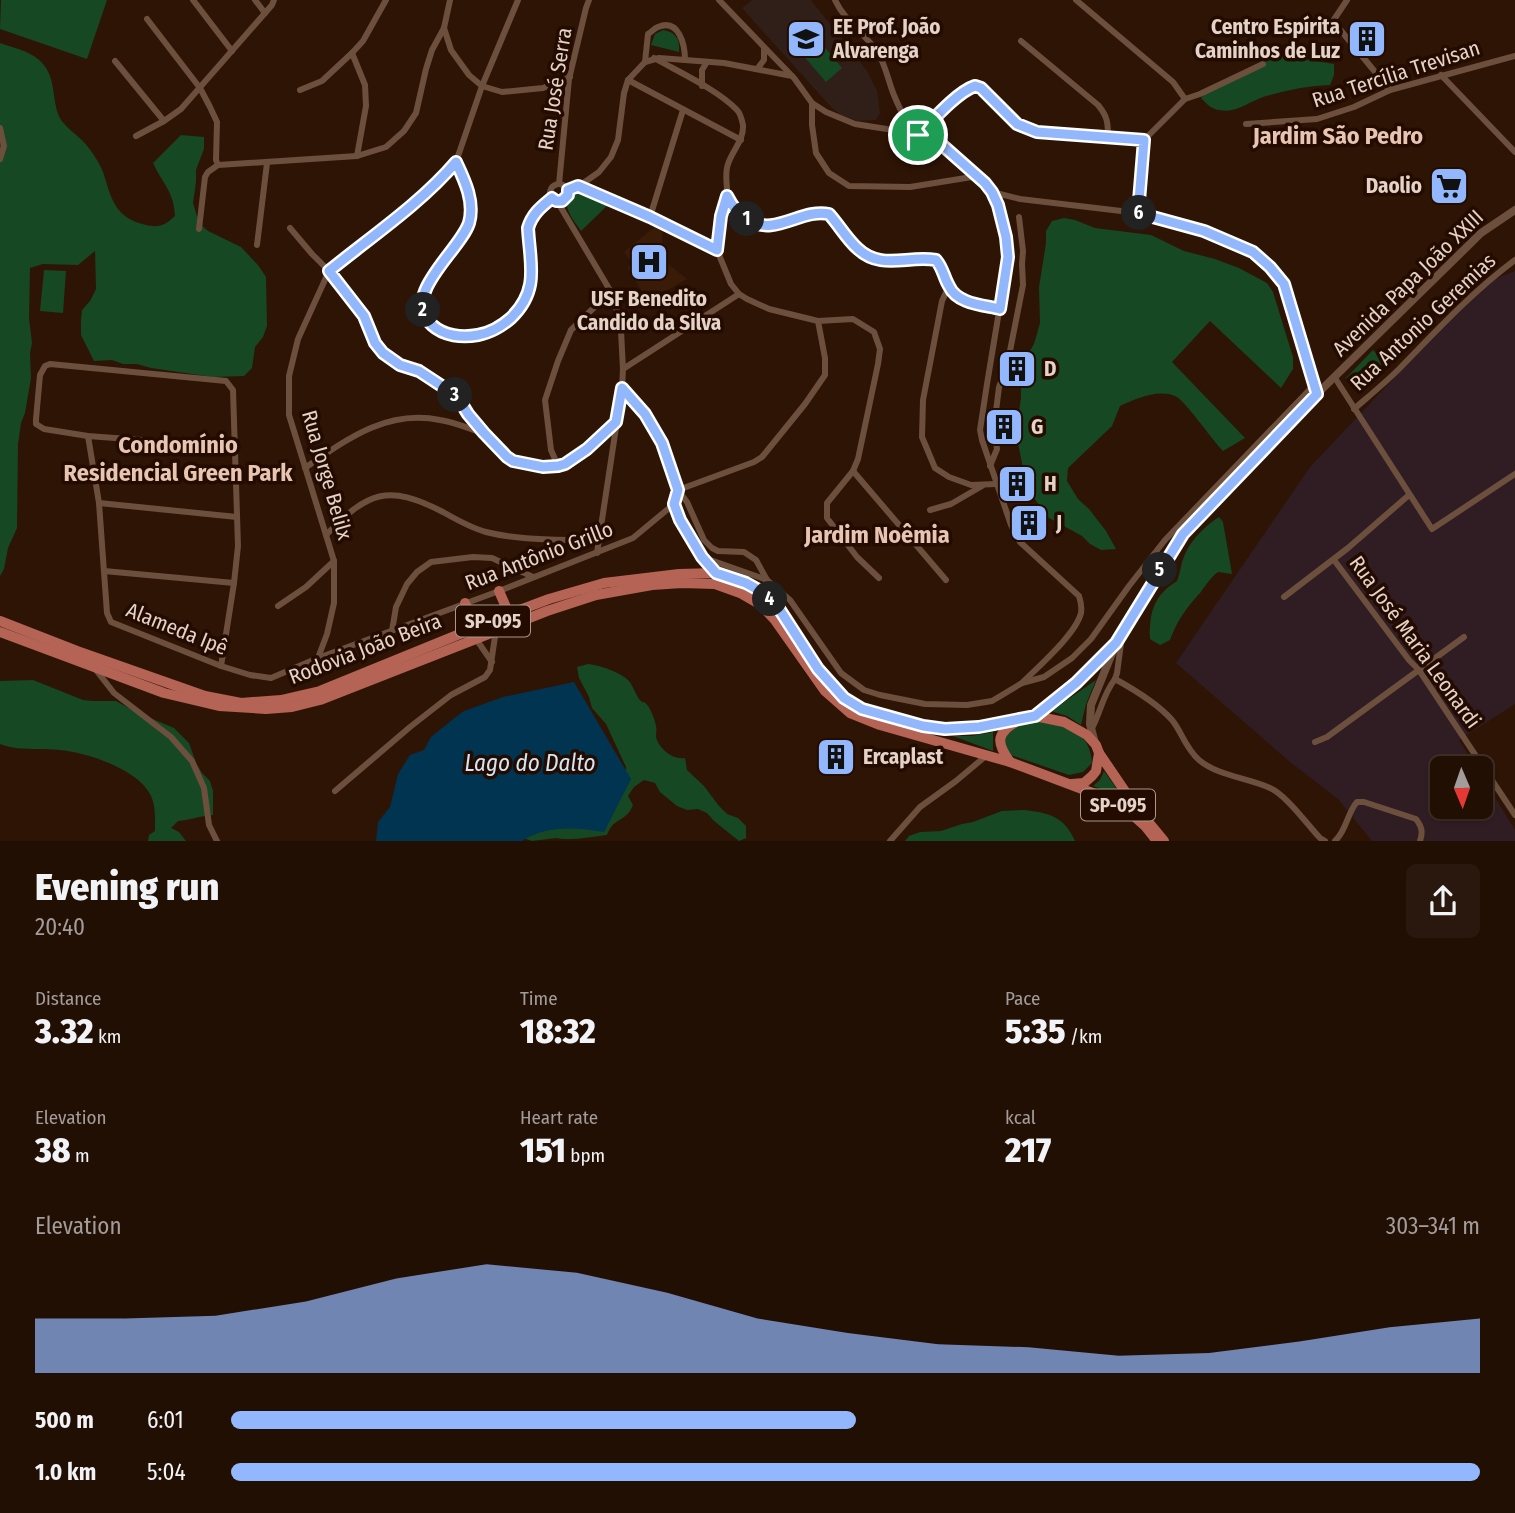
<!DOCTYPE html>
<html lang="en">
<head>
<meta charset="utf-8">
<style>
	:root { --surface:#220f04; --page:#2a180e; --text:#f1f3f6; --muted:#a29c9a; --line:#3f2f26; --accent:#93b7fd }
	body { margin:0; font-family:"Fira Sans Condensed",sans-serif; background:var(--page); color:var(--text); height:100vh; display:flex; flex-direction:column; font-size:26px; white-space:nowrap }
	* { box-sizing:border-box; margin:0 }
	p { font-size:23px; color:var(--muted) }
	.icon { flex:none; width:38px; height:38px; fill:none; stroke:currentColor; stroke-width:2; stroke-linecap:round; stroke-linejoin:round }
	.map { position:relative; height:841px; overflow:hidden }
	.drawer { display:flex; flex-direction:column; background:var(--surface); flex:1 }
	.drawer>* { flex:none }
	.needle { width:46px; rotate:178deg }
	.tools { position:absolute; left:1430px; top:756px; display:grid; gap:14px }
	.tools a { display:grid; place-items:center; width:63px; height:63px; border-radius:10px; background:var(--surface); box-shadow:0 2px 5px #0004,0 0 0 2px var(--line); font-size:35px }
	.pin { position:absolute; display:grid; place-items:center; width:60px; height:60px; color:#fff; margin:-30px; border:4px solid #fff; border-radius:50%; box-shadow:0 2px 7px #0007 }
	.km { position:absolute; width:35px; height:35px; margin:-18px; border-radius:50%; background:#222; color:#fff; font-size:19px; line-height:35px; text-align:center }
	.round { display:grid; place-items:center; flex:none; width:74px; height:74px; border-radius:10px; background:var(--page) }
	.headline { display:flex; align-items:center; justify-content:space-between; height:119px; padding:0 35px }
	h1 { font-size:38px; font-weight:800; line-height:52px }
	.stats { display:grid; grid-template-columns:repeat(3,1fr); gap:10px; height:119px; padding:7px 35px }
	.stats div { display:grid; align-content:center }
	.stats b { font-size:35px; font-weight:800 }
	.stats small { font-size:19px; font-weight:400 }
	.stats p { font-size:19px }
	.chart { height:196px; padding:14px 35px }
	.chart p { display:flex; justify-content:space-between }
	.chart svg { width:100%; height:126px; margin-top:7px; fill:var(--accent); opacity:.7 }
	ul { padding:0 35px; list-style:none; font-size:23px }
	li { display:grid; grid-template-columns:112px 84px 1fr; align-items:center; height:52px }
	li i { height:18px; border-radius:9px; background:var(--accent) }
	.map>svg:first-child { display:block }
	.built { fill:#3a1b07 }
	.industrial { fill:#2f1d23 }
	.education { fill:#301e18 }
	.green { fill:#154823 }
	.water { fill:#013451 }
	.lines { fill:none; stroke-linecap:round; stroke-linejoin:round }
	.street { stroke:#6d4f3e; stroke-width:6 }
	.secondary { stroke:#6d4f3e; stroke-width:8 }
	.primary { stroke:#b46354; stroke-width:10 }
	.route-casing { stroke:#fff; stroke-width:14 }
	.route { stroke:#93b7fd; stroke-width:9 }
	.labels { text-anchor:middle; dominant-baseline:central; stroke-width:7; stroke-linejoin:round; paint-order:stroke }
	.shield { fill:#230b00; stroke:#ab978d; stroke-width:2 }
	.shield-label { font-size:19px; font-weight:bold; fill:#e5d3c9 }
	.poi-label { font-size:21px; font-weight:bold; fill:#e5d3c9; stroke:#230b00; text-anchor:start }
	.street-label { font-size:21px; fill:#e5d3c9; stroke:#230b00 }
	.water-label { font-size:23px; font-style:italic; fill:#d2e6f6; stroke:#230b00 }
	.quarter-label { font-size:24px; font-weight:bold; fill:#e8c5b2; stroke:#230b00 }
</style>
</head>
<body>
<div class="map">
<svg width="1515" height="841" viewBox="0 0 1515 841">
	<rect width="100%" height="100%" fill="#2e1405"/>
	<polygon class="built" points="657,225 662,229 663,260 687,279 648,301 627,267 633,264 624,252"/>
	<polygon class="industrial" points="1515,271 1515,704 1459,740 1476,768 1442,768 1442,807 1480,807 1481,775 1515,830 1515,841 1372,841 1338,799 1290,762 1176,663 1310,467 1460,308 1493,280"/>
	<polygon class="education" points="752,0 811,0 867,71 877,91 880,113 876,120 857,121 841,115 832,108 742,8"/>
	<g class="green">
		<polygon points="1,0 107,0 87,59 0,29"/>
		<path d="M 663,30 C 676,32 680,39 679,52 L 651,45 L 655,34 Z"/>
		<polygon points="818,39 842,68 826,82 801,53"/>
		<path d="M 0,43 C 17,49 36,52 46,68 C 56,83 52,105 61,120 C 68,130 81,137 88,147 C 94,155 101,165 104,175 C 112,201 116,218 146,225 C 160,228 165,225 175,216 C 174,191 162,183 153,163 L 181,135 L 204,137 L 204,149 L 196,170 L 196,182 L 193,203 L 199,223 L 208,231 L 241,247 L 258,265 L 266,277 L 267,326 L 263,337 L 255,347 L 252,368 L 244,376 L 213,377 L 151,368 L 137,364 L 123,364 L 112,360 L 94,361 L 81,335 L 81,320 L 82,310 L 90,301 L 96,289 L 95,251 L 78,265 L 43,264 L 30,268 L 29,318 L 32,343 L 30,353 L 31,378 L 25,413 L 21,423 L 18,444 L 17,528 L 8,548 L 4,569 L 0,576 Z"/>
		<path d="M 1280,49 L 1286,56 L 1334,64 L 1334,75 L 1330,85 C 1304,86 1290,90 1266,96 C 1249,101 1237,114 1219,110 C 1211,109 1207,104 1201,98 C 1222,77 1257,68 1280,49 Z"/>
		<path d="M 580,190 L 609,204 L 581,231 C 572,218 560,205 572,191 Z"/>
		<path d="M 1064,218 L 1075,220 L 1095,228 L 1151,235 L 1184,251 L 1215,259 L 1239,268 L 1267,283 L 1273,292 L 1293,357 L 1293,369 L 1281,388 L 1210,321 L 1172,362 L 1245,438 L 1223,451 C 1212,440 1185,400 1175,396 C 1157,389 1136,399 1120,406 L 1112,426 L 1068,468 L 1067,481 L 1078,499 L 1089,509 L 1106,531 L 1116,549 L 1101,550 L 1090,544 L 1082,536 L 1049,518 L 1034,498 L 1025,478 L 1018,443 L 1018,418 L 1021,398 L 1021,385 L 1028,354 L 1034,344 L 1040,323 L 1039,287 L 1046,243 L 1046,231 L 1052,221 Z"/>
		<polygon points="44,270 66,271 63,313 40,311"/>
		<polygon points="1373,350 1384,362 1357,389 1346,378"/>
		<path d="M 1219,517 L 1223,522 L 1232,574 L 1218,572 C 1210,578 1206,585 1200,593 C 1185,610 1178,619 1170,640 L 1160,645 L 1150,639 C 1149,612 1154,595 1177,581 C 1181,571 1181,561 1186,552 C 1192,539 1206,525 1219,517 Z"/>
		<path d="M 588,664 C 599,665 620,672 628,680 C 633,685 635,693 639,699 C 644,705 643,699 648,706 C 651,710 655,720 656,726 C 657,730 656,733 656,737 C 659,749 673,760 685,758 L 687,770 L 704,786 L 719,806 L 727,814 L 738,818 L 746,826 L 746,838 L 739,841 L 714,821 L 707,813 L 698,809 L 687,810 L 677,806 L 660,792 L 655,783 L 644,780 L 634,787 L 628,796 L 633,805 C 626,823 614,816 607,835 C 592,837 568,841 556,838 L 532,841 L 523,838 L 625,778 L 626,767 L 606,724 L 592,708 L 589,697 L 579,678 L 577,667 Z"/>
		<path d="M 33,680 L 83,700 L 93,701 L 116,701 L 134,711 L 174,728 L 189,743 L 196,763 L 202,773 L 210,781 L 213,791 L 213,815 C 200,816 190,820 178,821 L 171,828 L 179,832 L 186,841 L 148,841 L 149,835 L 155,831 C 155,818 156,805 150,794 C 137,769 86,752 59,750 C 38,747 21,752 0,744 L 0,681 Z"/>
		<polygon points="1096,680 1086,704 1081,725 1067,716 1051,711"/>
		<path d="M 1041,719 C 1068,725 1090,732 1092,763 L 1083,772 L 1069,775 L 1011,755 L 1004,744 L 1004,732 L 1012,724 Z"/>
		<polygon points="993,732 993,751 953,736 971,736"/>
		<polygon points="1104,771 1126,802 1107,791 1093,786 1100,780"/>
		<path d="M 1024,810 C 1049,813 1064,816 1075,841 L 905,841 L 909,836 L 920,832 L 941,831 L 962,824 L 973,822 L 1002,811 Z"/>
	</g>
	<path class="water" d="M 574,682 L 631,779 L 604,832 C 577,827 545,825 522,841 L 376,841 L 378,822 L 390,807 L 398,774 L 410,755 L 424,750 L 431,737 L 452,720 L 464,711 L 503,697 Z"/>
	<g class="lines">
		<g class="street">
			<polyline points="193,0 232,51"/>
			<polyline points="255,0 265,13"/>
			<path d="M 719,0 L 794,78 L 812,103 L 826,112 L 855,124 L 912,133 L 941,144 L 985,183 L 992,192 L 998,205 L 1006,237 L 1008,257 L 987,384 L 980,430 L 982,440 L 1011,525 L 1020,542 L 1079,596 C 1081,602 1082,607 1081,613 C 1076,634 1038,667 1022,683"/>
			<path d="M 835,0 C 844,20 864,33 877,51 C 884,62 887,75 891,87 C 896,103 905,118 912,133"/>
			<polyline points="1076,0 1173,82 1185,99"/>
			<polyline points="1347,0 1333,21 1390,90"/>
			<polyline points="147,19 200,88 210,107 217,122 216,160 218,165"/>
			<polyline points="444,28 451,50 469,75 482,86 502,92 543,88 570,77"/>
			<path d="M 1021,41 L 1098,105 C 1108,117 1108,123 1108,139"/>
			<path d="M 654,58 C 679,72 718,90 737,110 C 740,113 742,120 743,125 C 744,140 732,151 728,164 C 724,175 728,186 727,197 C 724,215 716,231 717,250 L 731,284 L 739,294 L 747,299 L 769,309 L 818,321 L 853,319 L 874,332 L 880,349 L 878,364 L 858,459 L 853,471 L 827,503 L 827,518 L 857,557 L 879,578"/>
			<polyline points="115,61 164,121"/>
			<path d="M 645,62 L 648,34 C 652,32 654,28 658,27 C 679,18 685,45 685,60"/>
			<polyline points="757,69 764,60 764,48"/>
			<polyline points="1441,75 1515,152"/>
			<polyline points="628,80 741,140"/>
			<polyline points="702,86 702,70 707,62"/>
			<polyline points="300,90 322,81 352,53"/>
			<polyline points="812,103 812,125 816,153 829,173 849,186 910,187 978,176"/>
			<polyline points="1246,124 1317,119 1354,107 1390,90 1515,56"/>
			<polyline points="0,128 4,146 0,159"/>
			<polyline points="918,135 968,89 975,86 981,88 1017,124 1037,132 1144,140"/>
			<polyline points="136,136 164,121 181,109 272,5 274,0"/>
			<polyline points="357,156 366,106 365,85 352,53 363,41 386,0"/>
			<path d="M 456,162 C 465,181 475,202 469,223 C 459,253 428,267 424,301 C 422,311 425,318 432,325 C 444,336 462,338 478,335 C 489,333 502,326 511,318 C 541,290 530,264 528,228 C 532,213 541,207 552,198"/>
			<polyline points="559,184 569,79 586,8 589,0"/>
			<circle cx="559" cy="193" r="9"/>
			<polyline points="577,186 650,217 717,250"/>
			<polyline points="567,190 582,184 599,172 611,157 618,140 624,93 628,80 645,62 659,58 724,63 792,76"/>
			<polyline points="992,192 1020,199 1138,213 1204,231 1253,252 1270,267 1284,284 1315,387"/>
			<path d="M 727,196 C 733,208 738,213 749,220 C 774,237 802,209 829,214 C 839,225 846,238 857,248 C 882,271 907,255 936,260 C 943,268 945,277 949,286 C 957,304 983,305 1000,309"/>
			<polyline points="557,201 614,297 621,331 623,369 622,388 597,553"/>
			<polyline points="1138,213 1144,140 1185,99 1200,94 1263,64"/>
			<polyline points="650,217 683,110"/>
			<polyline points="290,228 312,254 329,271 348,294 364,316 375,343 383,353 400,365 419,371 457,396 468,414 507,457 529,465 543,467 558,466 565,464 587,449 616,422"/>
			<polyline points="199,229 205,177 208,172 218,165 357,156 386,147 404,131 416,113 426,69 432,50 444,28 450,0"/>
			<polyline points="257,245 267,163"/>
			<polyline points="949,286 942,301 923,400 922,437 935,468 949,477 971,485 996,484"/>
			<polyline points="623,369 739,294"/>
			<polyline points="1335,378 1432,529 1515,474"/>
			<polyline points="622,388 645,414 662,444 678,490 687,502 704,540 712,548 718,551 744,552 756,560 767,580 776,603"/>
			<path d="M 1354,409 C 1369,396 1385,383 1399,369 C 1436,331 1472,292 1515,260"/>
			<polyline points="88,436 99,503 107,613 111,622 221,666 250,675 271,678 318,658 499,591 633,538 674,504"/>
			<polyline points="558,466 551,450 545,400 558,361 571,330 611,291"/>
			<polyline points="990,466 997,449 994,427 999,387 1007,366 1023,285 1022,264 1023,251 1019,217"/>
			<path d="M 305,468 C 347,439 387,409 440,420 C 454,422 468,428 482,433"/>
			<polyline points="853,471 946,580"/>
			<polyline points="678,490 754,462 762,457 805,404 825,375 825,358 818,321"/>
			<path d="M 678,490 C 677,495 674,501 674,506 C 678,525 703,558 716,573"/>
			<polyline points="99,503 237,517"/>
			<polyline points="930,510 951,504 982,486"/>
			<path d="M 326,535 C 368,492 387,483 443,512 C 457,520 471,528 486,532 C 521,541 563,539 599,541"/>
			<polyline points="702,557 767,580 790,600 841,673 864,690 880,695 925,704 967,705 992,701 1022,683 1044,677 1072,658 1091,639 1129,586 1165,540 1314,385"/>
			<polyline points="1334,560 1409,660 1419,670 1515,815"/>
			<polyline points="104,571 234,583"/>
			<polyline points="1284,597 1348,548 1409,495"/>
			<polyline points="278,606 306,587 334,561"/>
			<polyline points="392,631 396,607 407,584 417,572 431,562 473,557 492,558 533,577"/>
			<path d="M 1122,636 L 1117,673 L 1115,679 C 1135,690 1157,703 1172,720 C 1182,732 1185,748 1199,760 C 1218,776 1248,778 1270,788 C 1286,795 1307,824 1320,838 L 1325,841"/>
			<polyline points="476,639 492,662"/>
			<polyline points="318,658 327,634 334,603 334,561 289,415 289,376 298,339 329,271 417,200 446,173 456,162 482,86 518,0"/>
			<polyline points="221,666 234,583 238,546 233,390 226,381 50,364 45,366 40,375 36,419 36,424 44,429 88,436 235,447"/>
			<polyline points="96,670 114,693 171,737 192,761 204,788 209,825 217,841"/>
			<path d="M 1091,730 C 1101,712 1102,696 1115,679"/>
			<polyline points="1315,742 1327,737 1464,637"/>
			<polyline points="335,791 410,727 451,695 485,677 490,670 496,630"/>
			<polyline points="890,841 920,807 956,781 987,755"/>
			<path d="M 1335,841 C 1347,830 1347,813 1357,802 L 1364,802 L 1416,819 C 1422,827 1423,832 1420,841"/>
		</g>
		<g class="secondary">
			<polyline points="1035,716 1076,683 1116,643 1170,553 1183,534 1200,516 1317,394 1481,233 1515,210"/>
			<polyline points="1095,743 1090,724 1091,705 1115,646"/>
		</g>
		<g class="primary">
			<polyline points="499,591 509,614"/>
			<polyline points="465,603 476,628"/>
			<polyline points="0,621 77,651 205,696 241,703 281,700 320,691 509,614 549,599 604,583 679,574 716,573 746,583 762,592 776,604 818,669 844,698 862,709 923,726 945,729 979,727 1035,716 1064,722 1087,735 1096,745 1099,753 1096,771 1092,776 1084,783 1072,784"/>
			<polyline points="0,632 164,693 219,706 266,709 292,707 320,700 547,611 596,595 652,585 682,583 715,584 740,593 761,605 775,620 825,691 850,713 880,725 1010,762 1106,798 1125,808 1145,826 1157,841"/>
			<polyline points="1099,753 1135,806 1164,841"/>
			<path d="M 1010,762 C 997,744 995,734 1016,722"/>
		</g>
	</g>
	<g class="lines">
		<g class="route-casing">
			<path id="route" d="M 975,86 L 981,88 L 1017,124 L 1037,132 L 1144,140 L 1138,213 L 1204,231 L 1253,252 L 1270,267 L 1284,284 L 1317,394 L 1183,534 L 1116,643 L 1076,683 L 1035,716 L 979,727 L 945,729 L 923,726 L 862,709 L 844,698 L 818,669 L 776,604 L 762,592 L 746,583 L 716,573 L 702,557 L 680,520 L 674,504 L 678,490 L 662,443 L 645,414 L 622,388 L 616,422 L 587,449 L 565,464 L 558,466 L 543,467 L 513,461 L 507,457 L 484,433 L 468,414 L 457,396 L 419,371 L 400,365 L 383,353 L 375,343 L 364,316 L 329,271 C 372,236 420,204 456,162 C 465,181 475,202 469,223 C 460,251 399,295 432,325 C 444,336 462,338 478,335 C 489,333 502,326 511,318 C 540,290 530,264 528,228 C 532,214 541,207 552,198 L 556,201 L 562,201 L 568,195 L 568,190 L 578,186 L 650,217 L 717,250 L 721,216 L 727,196 C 733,208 738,213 749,220 C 774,237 802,208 829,214 C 839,225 846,238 857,248 C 881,271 907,255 936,260 C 943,268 944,278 949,286 C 957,304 983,305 1000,309 L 1008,257 L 1006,237 L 998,205 L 992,192 L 985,183 L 941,144 L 918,135 C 932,121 957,92 975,86 Z"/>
		</g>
		<use href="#route" class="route"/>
	</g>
	<defs>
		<g id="school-square" transform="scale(2.0125)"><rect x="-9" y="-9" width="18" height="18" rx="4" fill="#93b7fd" stroke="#230b00"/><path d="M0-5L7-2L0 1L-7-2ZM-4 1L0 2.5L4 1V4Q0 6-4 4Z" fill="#111"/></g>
		<g id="building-square" transform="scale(2.0125)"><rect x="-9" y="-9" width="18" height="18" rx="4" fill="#93b7fd" stroke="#230b00"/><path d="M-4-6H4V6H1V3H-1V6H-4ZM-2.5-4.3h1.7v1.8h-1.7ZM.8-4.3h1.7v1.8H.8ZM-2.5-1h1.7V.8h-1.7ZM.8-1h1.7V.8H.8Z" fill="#111"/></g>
		<g id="supermarket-square" transform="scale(2.0125)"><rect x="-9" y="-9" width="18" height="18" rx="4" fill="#93b7fd" stroke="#230b00"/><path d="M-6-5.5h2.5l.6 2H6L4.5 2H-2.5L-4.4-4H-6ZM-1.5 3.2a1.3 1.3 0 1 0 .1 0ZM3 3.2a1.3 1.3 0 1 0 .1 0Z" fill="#111"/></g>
		<g id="hospital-square" transform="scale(2.0125)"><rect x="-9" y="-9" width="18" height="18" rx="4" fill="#93b7fd" stroke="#230b00"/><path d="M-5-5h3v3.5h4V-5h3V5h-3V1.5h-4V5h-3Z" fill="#111"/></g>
	</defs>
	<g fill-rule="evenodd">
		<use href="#school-square" x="806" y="39"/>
		<use href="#building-square" x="1367" y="39"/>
		<use href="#supermarket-square" x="1449" y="186"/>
		<use href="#hospital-square" x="649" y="262"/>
		<use href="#building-square" x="1017" y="369"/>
		<use href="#building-square" x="1004" y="427"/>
		<use href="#building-square" x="1017" y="484"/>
		<use href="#building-square" x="1029" y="523"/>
		<use href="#building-square" x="836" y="757"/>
	</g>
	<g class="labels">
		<g class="shield">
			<rect x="456" y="605.5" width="74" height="31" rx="5"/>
			<rect x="1081" y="789.5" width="74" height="31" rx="5"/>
		</g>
		<g class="shield-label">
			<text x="493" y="621">SP-095</text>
			<text x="1118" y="805">SP-095</text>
		</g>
		<g class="poi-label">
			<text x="833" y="27">EE Prof. João<tspan x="833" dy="24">Alvarenga</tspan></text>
			<text x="1340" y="27" text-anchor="end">Centro Espírita<tspan x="1340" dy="24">Caminhos de Luz</tspan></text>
			<text x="1422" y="186" text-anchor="end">Daolio</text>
			<text x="649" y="299" text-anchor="middle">USF Benedito<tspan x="649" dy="24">Candido da Silva</tspan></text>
			<text x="1044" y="369">D</text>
			<text x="1031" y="427">G</text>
			<text x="1044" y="484">H</text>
			<text x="1056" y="523">J</text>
			<text x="863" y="757">Ercaplast</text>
		</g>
		<g class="street-label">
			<text transform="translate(1396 74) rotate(-18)">Rua Tercília Trevisan</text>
			<text transform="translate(555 89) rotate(-81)">Rua José Serra</text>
			<text transform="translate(1408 283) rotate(-44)">Avenida Papa João XXIII</text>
			<text transform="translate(1423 322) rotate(-43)">Rua Antonio Geremias</text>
			<text transform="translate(327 475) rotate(74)">Rua Jorge Belilx</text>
			<text transform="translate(539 556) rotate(-21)">Rua Antônio Grillo</text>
			<text transform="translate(177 629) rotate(22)">Alameda Ipê</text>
			<text transform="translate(1415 642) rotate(54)">Rua José Maria Leonardi</text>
			<text transform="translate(365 649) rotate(-21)">Rodovia João Beira</text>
		</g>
		<g class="water-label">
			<text x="530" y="763">Lago do Dalto</text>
		</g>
		<g class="quarter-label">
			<text x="1338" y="136">Jardim São Pedro</text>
			<text x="178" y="445">Condomínio<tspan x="178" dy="28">Residencial Green Park</tspan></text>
			<text x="877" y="535">Jardim Noêmia</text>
		</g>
	</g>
</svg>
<div class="tools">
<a><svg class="needle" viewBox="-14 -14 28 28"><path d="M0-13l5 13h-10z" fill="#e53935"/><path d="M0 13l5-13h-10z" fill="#a29c9a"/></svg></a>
</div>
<div class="pin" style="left:918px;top:135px;background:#1e9e55"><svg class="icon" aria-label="arrive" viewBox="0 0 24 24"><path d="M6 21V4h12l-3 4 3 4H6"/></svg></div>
<b class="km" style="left:747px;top:219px">1</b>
<b class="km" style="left:423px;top:310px">2</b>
<b class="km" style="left:455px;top:395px">3</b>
<b class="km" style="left:770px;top:599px">4</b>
<b class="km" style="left:1160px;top:570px">5</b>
<b class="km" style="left:1139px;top:213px">6</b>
</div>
<section class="drawer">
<div class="headline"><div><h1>Evening run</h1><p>20:40</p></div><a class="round"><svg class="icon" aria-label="share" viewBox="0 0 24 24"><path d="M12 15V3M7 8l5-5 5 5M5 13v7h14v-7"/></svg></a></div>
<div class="stats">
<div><p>Distance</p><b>3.32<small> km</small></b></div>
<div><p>Time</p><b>18:32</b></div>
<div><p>Pace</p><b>5:35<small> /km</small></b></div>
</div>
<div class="stats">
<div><p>Elevation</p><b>38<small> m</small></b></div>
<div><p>Heart rate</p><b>151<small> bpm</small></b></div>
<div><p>kcal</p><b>217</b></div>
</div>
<div class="chart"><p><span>Elevation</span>303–341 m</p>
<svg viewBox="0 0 160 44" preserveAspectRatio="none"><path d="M0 44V25L10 25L20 24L30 19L40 11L50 6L60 9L70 16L80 25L90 30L100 34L110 35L120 38L130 37L140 33L150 28L160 25V44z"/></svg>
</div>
<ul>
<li><b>500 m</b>6:01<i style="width:50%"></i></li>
<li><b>1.0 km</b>5:04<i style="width:100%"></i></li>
</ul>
</section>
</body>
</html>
